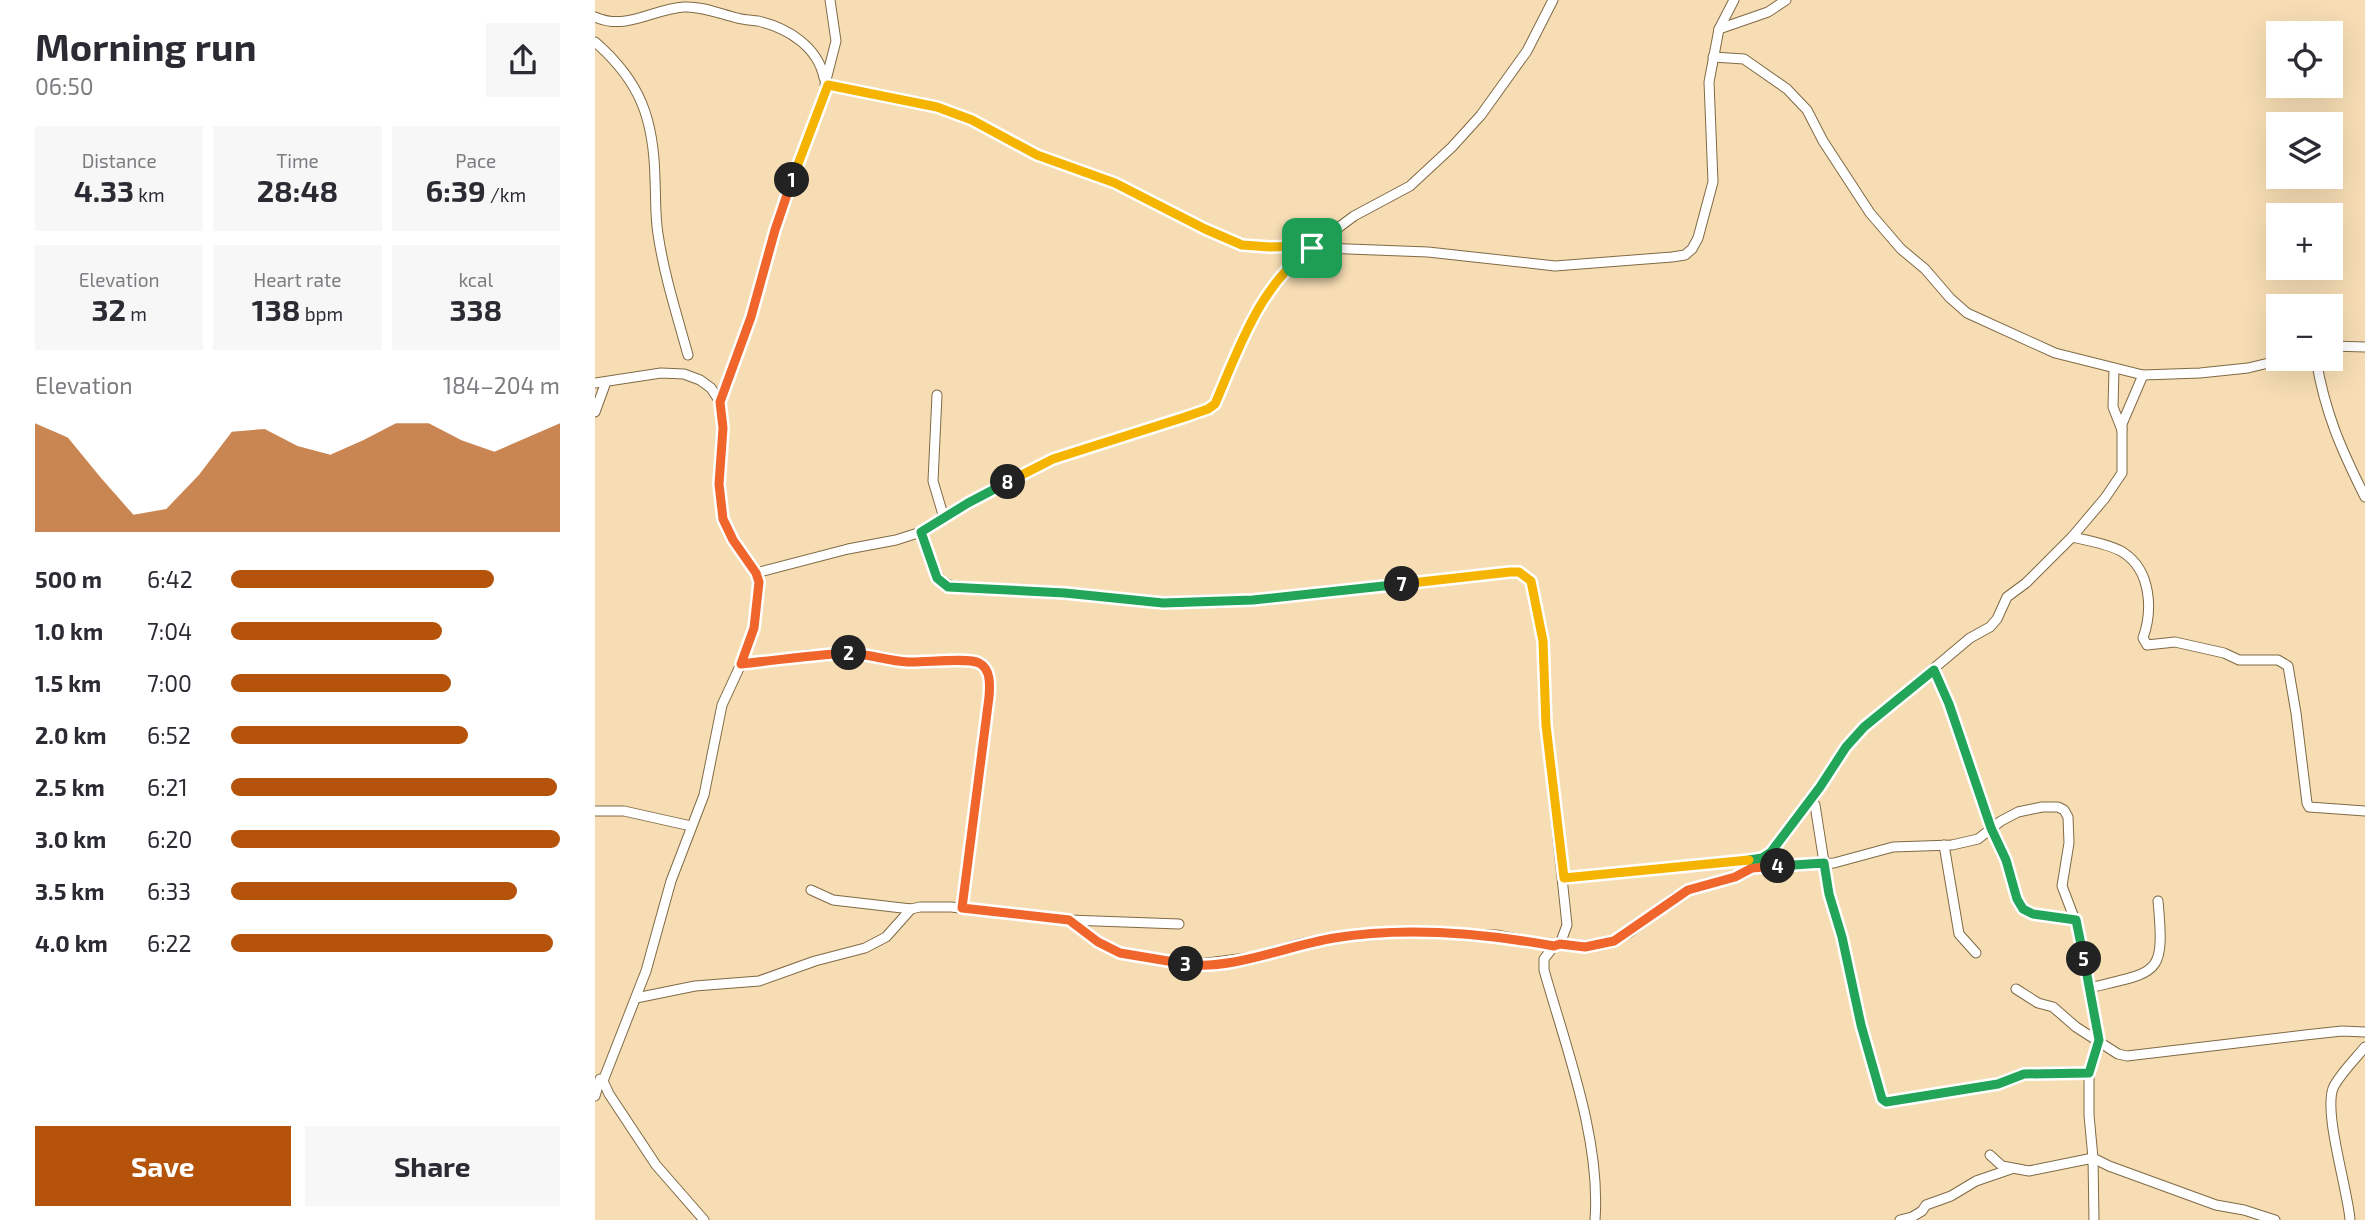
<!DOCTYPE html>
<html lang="en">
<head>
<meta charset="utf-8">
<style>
	:root { --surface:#fff; --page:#f7f7f7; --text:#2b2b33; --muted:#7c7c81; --accent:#b45309 }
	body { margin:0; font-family:"Exo 2",sans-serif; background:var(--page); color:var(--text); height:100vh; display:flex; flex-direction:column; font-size:26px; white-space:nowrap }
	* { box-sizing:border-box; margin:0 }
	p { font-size:23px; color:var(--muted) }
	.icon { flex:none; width:38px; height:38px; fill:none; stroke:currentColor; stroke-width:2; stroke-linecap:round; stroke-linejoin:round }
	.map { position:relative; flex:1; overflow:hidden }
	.sheet { display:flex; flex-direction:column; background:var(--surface); width:595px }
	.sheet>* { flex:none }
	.controls { position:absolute; left:1671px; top:21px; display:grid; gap:14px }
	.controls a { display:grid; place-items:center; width:77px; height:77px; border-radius:0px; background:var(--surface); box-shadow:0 7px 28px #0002; font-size:35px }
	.pin { position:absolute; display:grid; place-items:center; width:60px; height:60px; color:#fff; margin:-30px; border-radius:14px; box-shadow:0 4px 10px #0006 }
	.km { position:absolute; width:35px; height:35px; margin:-18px; border-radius:50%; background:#222; color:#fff; font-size:19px; line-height:35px; text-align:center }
	.round { display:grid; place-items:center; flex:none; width:74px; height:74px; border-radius:0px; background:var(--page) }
	.summary { display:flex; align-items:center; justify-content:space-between; height:119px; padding:0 35px }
	h1 { font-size:38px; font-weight:700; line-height:52px }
	.metrics { display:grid; grid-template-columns:repeat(3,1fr); gap:10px; height:119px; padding:7px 35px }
	.metrics div { display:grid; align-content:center; border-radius:0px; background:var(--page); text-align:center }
	.metrics b { font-size:30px; font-weight:700 }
	.metrics small { font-size:19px; font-weight:400 }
	.metrics p { font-size:19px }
	.chart { height:196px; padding:14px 35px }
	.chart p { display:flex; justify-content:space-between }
	.chart svg { width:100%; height:126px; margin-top:7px; fill:var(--accent); opacity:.7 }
	.primary-button { display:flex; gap:14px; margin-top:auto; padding:14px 35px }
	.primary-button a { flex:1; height:80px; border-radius:0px; background:var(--accent); color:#fff; font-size:28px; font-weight:700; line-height:80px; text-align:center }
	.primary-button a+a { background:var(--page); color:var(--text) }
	ul { padding:0 35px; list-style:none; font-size:23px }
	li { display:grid; grid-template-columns:112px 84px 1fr; align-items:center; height:52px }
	li i { height:18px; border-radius:9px; background:var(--accent) }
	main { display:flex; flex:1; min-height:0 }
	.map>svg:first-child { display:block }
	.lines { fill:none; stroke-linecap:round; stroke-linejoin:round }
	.street-casing { stroke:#806a45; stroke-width:11 }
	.street { stroke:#fff; stroke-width:9 }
	.split-1-casing { stroke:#fff; stroke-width:14 }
	.split-2-casing { stroke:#fff; stroke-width:14 }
	.split-3-casing { stroke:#fff; stroke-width:14 }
	.split-4-casing { stroke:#fff; stroke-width:14 }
	.split-5-casing { stroke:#fff; stroke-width:14 }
	.split-6-casing { stroke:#fff; stroke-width:14 }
	.split-7-casing { stroke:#fff; stroke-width:14 }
	.split-8-casing { stroke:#fff; stroke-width:14 }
	.split-9-casing { stroke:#fff; stroke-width:14 }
	.split-1 { stroke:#f5b400; stroke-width:9 }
	.split-2 { stroke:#f0652b; stroke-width:9 }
	.split-3 { stroke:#f0652b; stroke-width:9 }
	.split-4 { stroke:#f0652b; stroke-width:9 }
	.split-5 { stroke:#22a559; stroke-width:9 }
	.split-6 { stroke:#22a559; stroke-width:9 }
	.split-7 { stroke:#f5b400; stroke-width:9 }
	.split-8 { stroke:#22a559; stroke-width:9 }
	.split-9 { stroke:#f5b400; stroke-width:9 }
</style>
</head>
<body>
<main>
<section class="sheet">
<div class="summary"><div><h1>Morning run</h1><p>06:50</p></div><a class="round"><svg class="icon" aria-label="share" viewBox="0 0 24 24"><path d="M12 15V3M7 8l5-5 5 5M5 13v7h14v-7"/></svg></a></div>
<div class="metrics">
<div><p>Distance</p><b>4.33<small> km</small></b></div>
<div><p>Time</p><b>28:48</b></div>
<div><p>Pace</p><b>6:39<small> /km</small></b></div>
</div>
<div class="metrics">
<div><p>Elevation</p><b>32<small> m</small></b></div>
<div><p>Heart rate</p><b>138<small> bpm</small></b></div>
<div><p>kcal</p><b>338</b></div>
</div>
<div class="chart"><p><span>Elevation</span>184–204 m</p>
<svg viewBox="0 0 160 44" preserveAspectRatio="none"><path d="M0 44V6L10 11L20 25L30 38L40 36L50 24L60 9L70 8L80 14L90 17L100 12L110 6L120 6L130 12L140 16L150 11L160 6V44z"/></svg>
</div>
<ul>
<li><b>500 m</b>6:42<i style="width:80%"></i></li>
<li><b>1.0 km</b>7:04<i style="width:64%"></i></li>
<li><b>1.5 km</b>7:00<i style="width:67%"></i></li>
<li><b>2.0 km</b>6:52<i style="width:72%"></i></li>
<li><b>2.5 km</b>6:21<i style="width:99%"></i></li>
<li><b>3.0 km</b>6:20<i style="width:100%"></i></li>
<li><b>3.5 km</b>6:33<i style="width:87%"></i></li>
<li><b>4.0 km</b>6:22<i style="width:98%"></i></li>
</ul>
<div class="primary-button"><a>Save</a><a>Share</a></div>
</section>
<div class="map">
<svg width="1770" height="1220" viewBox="0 0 1770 1220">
	<rect width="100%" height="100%" fill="#f6ddb4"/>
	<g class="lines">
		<g class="street-casing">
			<g id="street">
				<path d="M 0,17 C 32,31 57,9 89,7 C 107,6 125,14 142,18 C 149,20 156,20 163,21 C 193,28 223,47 229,78"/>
				<polyline points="1124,29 1139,0"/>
				<path d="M 0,42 C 46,82 59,120 60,180 C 61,199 60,216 63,234 C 69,275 82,315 93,355"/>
				<polyline points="1118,57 1149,59 1192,89 1212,110 1228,141 1275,213 1306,249 1330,269 1355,298 1372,313 1460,353 1548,375 1605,373 1653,368 1690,359"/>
				<polyline points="233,85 342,107 377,120 442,155 520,183 610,229 647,245 833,252 960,266 1077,257 1090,255 1097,249 1103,238 1118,182 1114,82 1124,29 1173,12 1191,0"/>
				<polyline points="1736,346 1770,347"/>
				<path d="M 1721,359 C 1730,413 1746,449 1770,497"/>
				<polyline points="1519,369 1518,407 1527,430"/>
				<polyline points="0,383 66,373 89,374 105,380 116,388 125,402 128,428 124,484 128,519 138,540 161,573 164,592 159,628 146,664 127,705 109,795 76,881 51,971 8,1081 14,1094 61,1165 109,1220"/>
				<polyline points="342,395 338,481 349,518"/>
				<polyline points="125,402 156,317 180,230 206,154 233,85 230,84 241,41 235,0"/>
				<polyline points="0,412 11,382"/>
				<path d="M 326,532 C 335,559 336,585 368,589 L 470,593 L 568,603 L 658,600 L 915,572 L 924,572 L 936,581 L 948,641 L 951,725 L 972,925 L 965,944"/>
				<path d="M 1477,537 C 1491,540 1518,545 1529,553 C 1556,571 1558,610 1548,638 L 1552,645 L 1580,642 L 1629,653 L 1644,660 L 1683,660 L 1693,666 L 1701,713 L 1712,803 L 1714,807 L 1770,811"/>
				<polyline points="161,573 253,549 301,540 326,532 373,503 458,459 613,409 619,404 658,316 686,276 700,260 759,216 815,186 857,147 886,115 932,51 958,0"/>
				<polyline points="146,664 213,655 230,656 251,653 270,654 292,660 315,662 341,660 380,661 387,664 393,672 395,685 367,908"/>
				<polyline points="1339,670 1354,704 1396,828 1411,860 1422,899 1428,909 1438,914 1481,921"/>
				<polyline points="1214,799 1220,805 1234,894 1247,937 1266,1025 1287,1099 1291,1102 1297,1102 1403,1084 1429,1074 1494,1073"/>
				<polyline points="0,811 29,811 96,826"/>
				<polyline points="1349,845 1364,934 1381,953"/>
				<polyline points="1157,868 1239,863 1298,847 1357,845 1383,839 1406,821 1423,812 1447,807 1463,807 1469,810 1473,817 1474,843 1467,886 1483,928 1504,1040 1494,1073 1494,1115 1498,1158 1514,1166 1621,1205 1649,1210 1680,1220"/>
				<polyline points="969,878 1167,858"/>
				<polyline points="216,890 238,900 316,909"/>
				<polyline points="474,920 584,924"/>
				<path d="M 959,946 L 949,959 L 949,970 C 971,1048 1006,1139 1000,1220"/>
				<path d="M 1494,988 C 1564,971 1570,977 1563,901"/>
				<polyline points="1421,989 1443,1003 1458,1007 1481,1027 1523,1054 1532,1056 1710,1035 1747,1031 1770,1032"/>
				<polyline points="41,998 100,986 164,981 220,961 270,948 291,937 316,909 325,907 356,907 474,920 503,942 525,953 597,965 659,957 704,944 742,937 789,932 901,935 959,946 965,944 990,947 1019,941 1034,933 1080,897 1110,884 1149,874 1176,852 1225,787 1251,747 1269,727 1375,638 1395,627 1402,619 1412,597 1431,583 1477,537 1510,498 1527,473 1527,424 1548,375"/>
				<polyline points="0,1096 5,1079"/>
				<polyline points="1395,1155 1407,1166 1434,1171 1498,1158 1499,1220"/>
				<polyline points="1305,1220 1317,1217 1327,1211 1331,1205 1356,1196 1381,1181 1416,1169"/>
				<path d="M 1755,1220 C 1753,1190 1727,1109 1739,1086 C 1747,1072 1760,1059 1770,1047"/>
			</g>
		</g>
		<use href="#street" class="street"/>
	</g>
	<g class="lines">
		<g class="split-1-casing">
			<polyline id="split-1" points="197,180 233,85 342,107 377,120 442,155 520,183 610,229 647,245 675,247 707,246 717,248"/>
		</g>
		<g class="split-2-casing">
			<path id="split-2" d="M 197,180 L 180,230 L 156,317 L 125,402 L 128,428 L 124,484 L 128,519 L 138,540 L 161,573 L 164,582 L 159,628 L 146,664 C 182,660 218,655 254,653"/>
		</g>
		<g class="split-3-casing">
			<path id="split-3" d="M 254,653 C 274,654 293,661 313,662 C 328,663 373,657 384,663 C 396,669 395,685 394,697 L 367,908 L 474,920 L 503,942 L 525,953 L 591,964"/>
		</g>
		<g class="split-4-casing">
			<path id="split-4" d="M 591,964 C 635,971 695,945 739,938 C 812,926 887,933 959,946 L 965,944 L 990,947 L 1019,941 L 1093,890 L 1140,877 L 1157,868 L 1183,866"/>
		</g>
		<g class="split-5-casing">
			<polyline id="split-5" points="1183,866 1229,863 1234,894 1247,937 1266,1025 1287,1099 1291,1102 1403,1084 1429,1074 1494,1073 1504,1040 1489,959"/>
		</g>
		<g class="split-6-casing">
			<polyline id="split-6" points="1154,860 1167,858 1176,852 1225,787 1251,747 1269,727 1339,670 1354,704 1396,828 1411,860 1422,899 1428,909 1438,914 1481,920 1489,959"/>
		</g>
		<g class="split-7-casing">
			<polyline id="split-7" points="807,584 915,572 924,572 936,581 948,641 951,725 969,878 1154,860"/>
		</g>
		<g class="split-8-casing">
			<polyline id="split-8" points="413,482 373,503 326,532 342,578 353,587 470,593 568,603 658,600 807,584"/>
		</g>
		<g class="split-9-casing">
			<path id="split-9" d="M 413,482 L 458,459 L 590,417 L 613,409 L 620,404 C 644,348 665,284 717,248"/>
		</g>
		<use href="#split-1" class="split-1"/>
		<use href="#split-2" class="split-2"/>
		<use href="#split-3" class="split-3"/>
		<use href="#split-4" class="split-4"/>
		<use href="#split-5" class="split-5"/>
		<use href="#split-6" class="split-6"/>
		<use href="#split-7" class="split-7"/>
		<use href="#split-8" class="split-8"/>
		<use href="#split-9" class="split-9"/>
	</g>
</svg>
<div class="controls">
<a><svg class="icon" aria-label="locate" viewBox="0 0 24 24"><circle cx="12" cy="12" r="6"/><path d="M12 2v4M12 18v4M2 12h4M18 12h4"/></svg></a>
<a><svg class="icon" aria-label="layers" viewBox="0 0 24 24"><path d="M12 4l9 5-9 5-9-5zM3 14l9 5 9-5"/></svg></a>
<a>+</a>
<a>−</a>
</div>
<div class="pin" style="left:717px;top:248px;background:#1e9e55"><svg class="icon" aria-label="arrive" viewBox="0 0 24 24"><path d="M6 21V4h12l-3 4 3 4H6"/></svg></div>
<b class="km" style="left:197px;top:180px">1</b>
<b class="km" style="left:254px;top:653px">2</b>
<b class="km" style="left:591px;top:964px">3</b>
<b class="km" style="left:1183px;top:866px">4</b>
<b class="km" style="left:1489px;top:959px">5</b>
<b class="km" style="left:807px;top:584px">7</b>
<b class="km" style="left:413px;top:482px">8</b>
</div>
</main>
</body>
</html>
